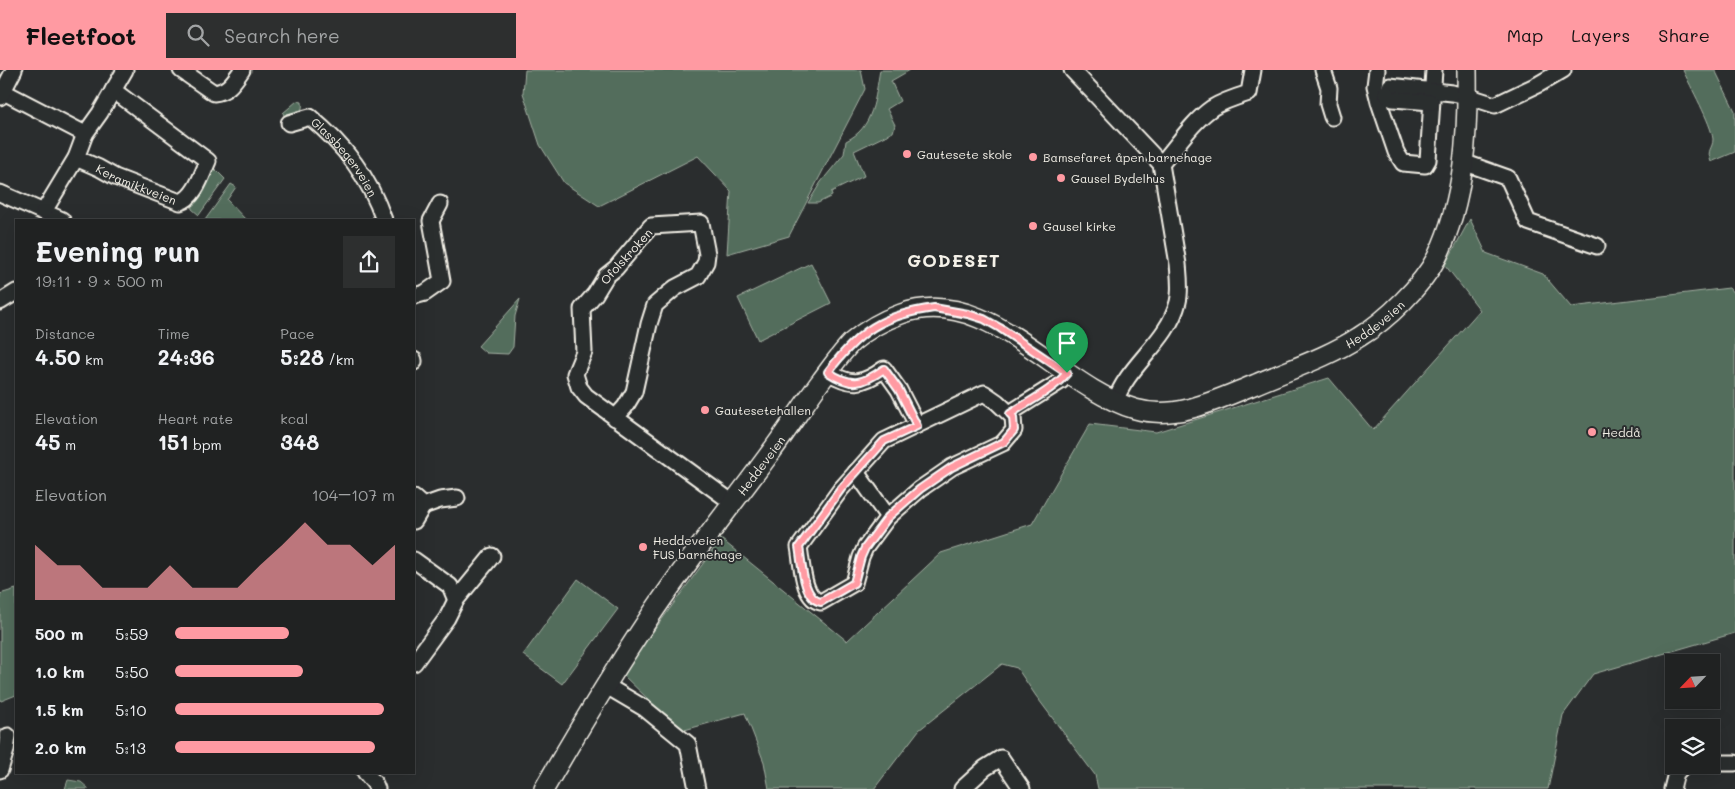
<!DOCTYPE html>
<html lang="en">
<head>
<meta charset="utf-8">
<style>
	:root { --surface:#202222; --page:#2d2f2f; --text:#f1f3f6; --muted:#a2a4a5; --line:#3d3f40; --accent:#ff9aa2 }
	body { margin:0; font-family:Mali,sans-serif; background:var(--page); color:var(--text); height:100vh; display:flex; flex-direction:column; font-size:19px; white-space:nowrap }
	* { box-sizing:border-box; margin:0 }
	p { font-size:16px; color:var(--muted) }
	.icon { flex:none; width:28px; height:28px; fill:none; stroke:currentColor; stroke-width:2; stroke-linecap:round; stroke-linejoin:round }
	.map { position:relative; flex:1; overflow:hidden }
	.drawer { position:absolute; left:15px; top:149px; width:400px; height:555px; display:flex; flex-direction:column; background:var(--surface); border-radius:0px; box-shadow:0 5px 20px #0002,0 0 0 1px var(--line) }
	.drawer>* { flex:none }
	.needle { width:32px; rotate:245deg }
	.fabs { position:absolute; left:1665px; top:584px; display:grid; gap:10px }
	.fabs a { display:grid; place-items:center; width:55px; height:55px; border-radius:0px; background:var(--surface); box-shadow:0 5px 20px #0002,0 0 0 1px var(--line); font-size:25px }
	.pin { position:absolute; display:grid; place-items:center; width:42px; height:42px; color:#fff; margin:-51px -21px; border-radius:50% 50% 50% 0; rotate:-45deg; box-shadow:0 0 5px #0007 }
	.pin .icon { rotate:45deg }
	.round { display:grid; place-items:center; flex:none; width:52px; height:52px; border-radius:0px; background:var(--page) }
	.head { display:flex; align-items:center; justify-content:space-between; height:85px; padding:0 20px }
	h1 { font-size:28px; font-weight:700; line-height:38px }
	.metrics { display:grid; grid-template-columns:repeat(3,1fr); gap:8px; height:85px; padding:5px 20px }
	.metrics div { display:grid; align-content:center }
	.metrics b { font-size:21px; font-weight:700 }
	.metrics small { font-size:14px; font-weight:400 }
	.metrics p { font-size:14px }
	.chart { height:140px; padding:10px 20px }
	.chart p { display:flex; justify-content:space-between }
	.chart svg { width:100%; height:90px; margin-top:5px; fill:var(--accent); opacity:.7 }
	ul { padding:0 20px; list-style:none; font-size:16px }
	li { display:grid; grid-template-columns:80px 60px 1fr; align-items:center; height:38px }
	li i { height:12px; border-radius:6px; background:var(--accent) }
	header { display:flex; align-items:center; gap:30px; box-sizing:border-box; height:70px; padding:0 25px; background:var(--accent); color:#111 }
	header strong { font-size:24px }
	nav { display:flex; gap:28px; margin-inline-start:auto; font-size:18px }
	.search { width:350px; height:45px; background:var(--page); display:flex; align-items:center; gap:12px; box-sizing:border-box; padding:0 18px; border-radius:0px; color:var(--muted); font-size:19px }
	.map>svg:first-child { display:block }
	.green { fill:#526d5c; stroke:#a3afa2 }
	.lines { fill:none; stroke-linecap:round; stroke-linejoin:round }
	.minor-casing { stroke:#f4f1e8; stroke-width:19 }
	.tertiary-casing { stroke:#f4f1e8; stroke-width:22 }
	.minor { stroke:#2a2d2e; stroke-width:15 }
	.tertiary { stroke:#2a2d2e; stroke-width:19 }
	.route-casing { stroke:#fff; stroke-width:10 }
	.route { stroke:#ff9aa2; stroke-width:6 }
	.poi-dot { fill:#ff9aa2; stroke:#2a2d2e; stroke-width:2 }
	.labels { text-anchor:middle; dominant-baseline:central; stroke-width:4; stroke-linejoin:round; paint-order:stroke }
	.poi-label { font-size:12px; fill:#f4f1e8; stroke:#2a2d2e; text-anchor:start }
	.street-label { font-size:12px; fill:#f4f1e8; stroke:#2a2d2e }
	.district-label { font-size:18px; font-weight:bold; letter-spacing:1px; fill:#f4f1e8; stroke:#2a2d2e }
</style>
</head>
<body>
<header>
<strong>Fleetfoot</strong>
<div class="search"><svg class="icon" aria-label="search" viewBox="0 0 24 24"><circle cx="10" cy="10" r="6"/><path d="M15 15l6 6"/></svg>Search here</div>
<nav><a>Map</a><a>Layers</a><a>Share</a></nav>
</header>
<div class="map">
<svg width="1735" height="719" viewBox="0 0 1735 719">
	<rect width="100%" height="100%" fill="#2a2d2e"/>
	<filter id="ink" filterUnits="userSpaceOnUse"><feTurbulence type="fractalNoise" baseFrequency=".02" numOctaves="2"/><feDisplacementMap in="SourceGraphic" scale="10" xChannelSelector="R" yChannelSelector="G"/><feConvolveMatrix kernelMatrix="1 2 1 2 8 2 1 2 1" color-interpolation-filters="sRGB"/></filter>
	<g filter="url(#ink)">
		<g class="green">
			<polygon points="525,0 861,0 865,19 789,166 727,184 731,121 698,86 599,136 564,113 540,75 523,23"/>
			<path d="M 880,0 L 910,0 L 891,11 L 900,31 L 887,39 L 895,55 L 893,62 L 854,81 L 864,106 L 831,122 L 832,126 L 818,133 L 808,133 L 821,112 L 844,84 L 846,71 C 874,58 875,27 880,0 Z"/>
			<path d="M 1683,0 L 1715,0 L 1735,41 L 1735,82 L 1711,92 C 1706,79 1713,79 1713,69 C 1711,53 1690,16 1683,0 Z"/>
			<path d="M 297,31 L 302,32 C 304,44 296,46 287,51 L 283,43 Z"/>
			<polygon points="212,99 216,100 225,109 199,145 192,139 191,132"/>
			<polygon points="231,114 236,117 227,130 246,150 205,150"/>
			<polygon points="1470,149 1486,183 1543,204 1571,237 1729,218 1735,225 1735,563 1593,604 1563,645 1548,719 1098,719 1095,705 1036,626 1017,598 1002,594 919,660 874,719 769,719 764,692 745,643 681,661 622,604 721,469 847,571 941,483 1032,454 1090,354 1156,362 1329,308 1373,360 1480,240 1445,195"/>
			<polygon points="811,193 831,233 758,270 738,228"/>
			<polygon points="520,229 515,246 513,277 508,284 486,283 478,276"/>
			<polygon points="578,509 618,539 562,614 523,585"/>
			<polygon points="16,519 16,625 1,631 0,630 0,524"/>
			<polygon points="68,710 81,712 89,719 65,719"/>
		</g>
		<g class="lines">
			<g class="minor-casing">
				<g id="minor">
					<path d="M 181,0 L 214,23 C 228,22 234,11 242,0"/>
					<path d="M 1072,0 L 1161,94 L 1178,194 C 1179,206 1181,220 1178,232 C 1168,272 1128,294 1115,332"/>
					<polyline points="1323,0 1329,18 1328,34 1332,47"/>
					<polyline points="1377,0 1375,16 1379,32 1396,82 1403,93 1425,95 1428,90 1434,0"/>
					<polyline points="1390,16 1452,23 1467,26 1495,35 1539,14 1563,0"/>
					<polyline points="0,20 85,64"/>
					<polyline points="1386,23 1389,27 1393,29 1431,32"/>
					<polyline points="0,27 14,0"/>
					<path id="s1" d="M 289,53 L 310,47 C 345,76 369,107 384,150"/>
					<path id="s2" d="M 76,88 L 99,98 L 115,107 L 180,132 C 195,128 202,104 208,91 L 113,20"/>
					<polyline points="1463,92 1508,108 1528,152 1597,176"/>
					<path d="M 1161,94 C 1177,76 1192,52 1212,38 C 1223,31 1236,27 1249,23 L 1253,0"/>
					<polyline points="0,123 62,150"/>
					<polyline points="44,141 76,88 85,64 100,43 125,0"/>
					<polyline points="414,226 425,223 442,211 431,151 440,134"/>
					<polyline points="0,232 16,222"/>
					<polyline points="414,290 414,292"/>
					<path d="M 828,302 C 851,316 862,315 884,299 L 899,320 L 917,355"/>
					<path d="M 984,323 L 997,332 L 1013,347 L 1014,360 L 1003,373 L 952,397 L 920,419 L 888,447 L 865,478 L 861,487 L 854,513 L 821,532 C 802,529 802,492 799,477 L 841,419 L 884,371 Z"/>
					<polyline points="1010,343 1061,311 1067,303"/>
					<polyline points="615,348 625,337 634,322 649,254 655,235 675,218 698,206 706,192 707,184 701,153 651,156 616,198 606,206 595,224 582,239 584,282 575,304 579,317 586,326 733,433"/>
					<polyline points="856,402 888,447"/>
					<polyline points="414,428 423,436 440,430 457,428"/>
					<polyline points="414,451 423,436"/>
					<polyline points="414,490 450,516 456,530"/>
					<polyline points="414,593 447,548 456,530 492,486"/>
					<polyline points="605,615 644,638 688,674 697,719"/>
					<polyline points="1711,693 1735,693"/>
					<polyline points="0,700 6,680 8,666"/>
					<polyline points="365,702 375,714 377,719"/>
					<polyline points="962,719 985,698 1001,688 1022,719"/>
					<polyline points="1672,719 1676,703 1684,695"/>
				</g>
			</g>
			<g class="tertiary-casing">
				<g id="tertiary">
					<path id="s3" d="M 544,719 C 578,660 613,602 651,545 C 688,490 729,439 768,386 C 787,361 803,335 821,311 C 831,298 841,283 852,272 C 866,260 884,250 901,244 C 988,213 1057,316 1135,339 C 1177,351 1218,329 1256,314 C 1291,299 1328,287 1359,267 C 1387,250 1422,216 1437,187 C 1465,129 1468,62 1467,0"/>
				</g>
			</g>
			<use href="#minor" class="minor"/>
			<use href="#tertiary" class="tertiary"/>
		</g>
	</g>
	<g class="lines" filter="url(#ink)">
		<g class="route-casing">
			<path id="route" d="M 934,238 L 968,244 L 984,249 L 1000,258 L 1067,303 C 1052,321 1029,331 1010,344 L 1013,347 L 1014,360 L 1004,372 L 952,397 L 920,419 L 888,447 L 865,478 L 861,487 L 854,513 L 821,532 C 802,529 802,491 799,477 L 841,419 L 884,371 L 917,356 L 899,320 L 884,299 C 862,315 851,317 828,302 C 859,261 882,245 934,238 Z"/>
		</g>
		<use href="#route" class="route"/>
	</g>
	<g class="poi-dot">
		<circle cx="907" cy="84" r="5"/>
		<circle cx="1033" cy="87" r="5"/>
		<circle cx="1061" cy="108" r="5"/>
		<circle cx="1033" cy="156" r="5"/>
		<circle cx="705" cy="340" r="5"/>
		<circle cx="1592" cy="362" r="5"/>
		<circle cx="643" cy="477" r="5"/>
	</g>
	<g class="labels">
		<g class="poi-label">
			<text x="917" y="84">Gautesete skole</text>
			<text x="1043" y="87">Bamsefaret åpen barnehage</text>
			<text x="1071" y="108">Gausel Bydelhus</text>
			<text x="1043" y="156">Gausel kirke</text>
			<text x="715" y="340">Gautesetehallen</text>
			<text x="1602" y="362">Heddå</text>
			<text x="653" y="470">Heddeveien<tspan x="653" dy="14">FUS barnehage</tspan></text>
		</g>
		<g class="street-label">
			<text stroke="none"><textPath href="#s1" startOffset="75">Glassbegerveien</textPath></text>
			<text stroke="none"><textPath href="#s2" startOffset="66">Keramikkveien</textPath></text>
			<text transform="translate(626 186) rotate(-48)">Ofolskroken</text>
			<text stroke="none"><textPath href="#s3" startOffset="1121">Heddeveien</textPath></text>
			<text stroke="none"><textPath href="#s3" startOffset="390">Heddeveien</textPath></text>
		</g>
		<g class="district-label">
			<text x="954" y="190">GODESET</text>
		</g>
	</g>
</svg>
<div class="fabs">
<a><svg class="needle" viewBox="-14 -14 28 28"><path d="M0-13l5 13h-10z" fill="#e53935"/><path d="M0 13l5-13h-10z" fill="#a2a4a5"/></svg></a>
<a><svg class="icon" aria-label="layers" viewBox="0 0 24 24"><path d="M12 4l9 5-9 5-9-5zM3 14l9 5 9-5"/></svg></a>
</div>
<div class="pin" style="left:1067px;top:303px;background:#1e9e55"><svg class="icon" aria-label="arrive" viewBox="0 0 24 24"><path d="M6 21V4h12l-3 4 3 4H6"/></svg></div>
<section class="drawer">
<div class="head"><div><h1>Evening run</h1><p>19:11 · 9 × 500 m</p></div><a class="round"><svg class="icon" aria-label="share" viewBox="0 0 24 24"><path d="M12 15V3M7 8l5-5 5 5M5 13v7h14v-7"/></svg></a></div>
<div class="metrics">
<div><p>Distance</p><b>4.50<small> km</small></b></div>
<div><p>Time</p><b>24:36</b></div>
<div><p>Pace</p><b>5:28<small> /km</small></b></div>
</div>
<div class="metrics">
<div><p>Elevation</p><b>45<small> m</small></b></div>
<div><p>Heart rate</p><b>151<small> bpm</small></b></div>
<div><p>kcal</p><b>348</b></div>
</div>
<div class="chart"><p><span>Elevation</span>104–107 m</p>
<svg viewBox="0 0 160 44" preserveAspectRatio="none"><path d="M0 44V17L10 27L20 27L30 38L40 38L50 38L60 27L70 38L80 38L90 38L100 27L110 17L120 6L130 17L140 17L150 27L160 17V44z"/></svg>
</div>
<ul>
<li><b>500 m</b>5:59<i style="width:52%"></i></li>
<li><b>1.0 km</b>5:50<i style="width:58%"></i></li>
<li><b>1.5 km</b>5:10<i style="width:95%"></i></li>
<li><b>2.0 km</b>5:13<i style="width:91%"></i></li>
</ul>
</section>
</div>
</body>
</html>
